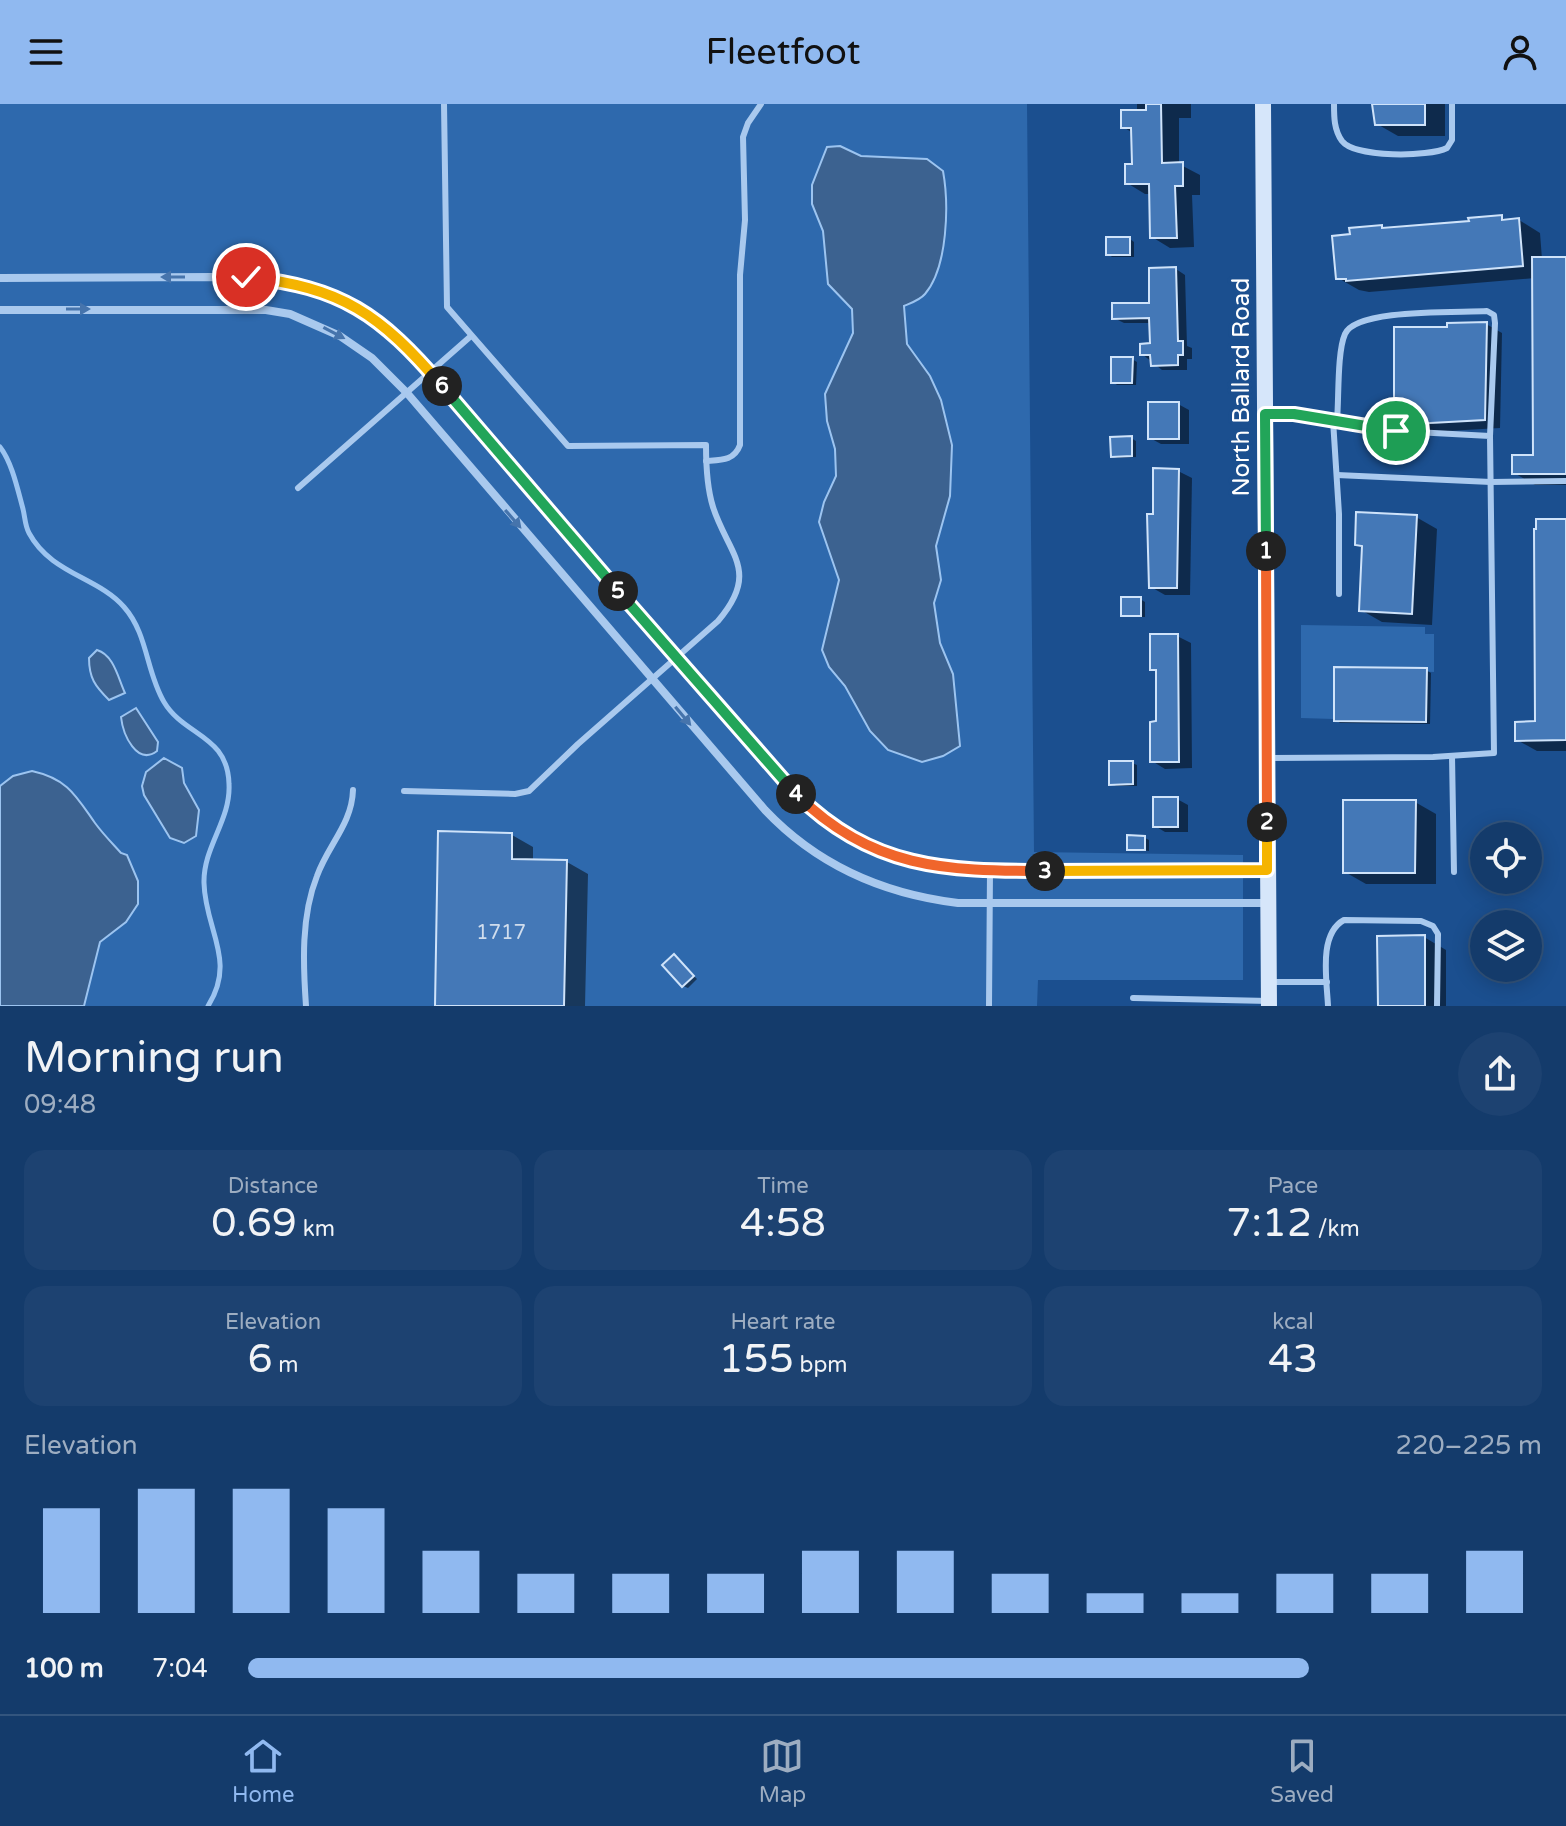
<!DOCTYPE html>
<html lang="en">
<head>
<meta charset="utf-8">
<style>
	:root { --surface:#143b6b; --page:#1d4271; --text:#f1f3f6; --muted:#9dadc1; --line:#33557e; --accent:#90b9f0 }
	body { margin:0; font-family:"Varela Round",sans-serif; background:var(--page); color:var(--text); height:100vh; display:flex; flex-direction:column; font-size:30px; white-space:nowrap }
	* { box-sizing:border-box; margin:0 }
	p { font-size:26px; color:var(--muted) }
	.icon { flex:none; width:44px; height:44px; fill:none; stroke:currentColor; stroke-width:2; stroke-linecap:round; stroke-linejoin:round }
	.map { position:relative; height:902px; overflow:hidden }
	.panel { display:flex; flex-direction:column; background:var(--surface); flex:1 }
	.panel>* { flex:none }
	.controls { position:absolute; left:1470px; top:718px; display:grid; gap:16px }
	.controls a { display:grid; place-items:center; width:72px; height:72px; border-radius:50%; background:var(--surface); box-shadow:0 4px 20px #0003,0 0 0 2px var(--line); font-size:40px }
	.pin { position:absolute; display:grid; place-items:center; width:68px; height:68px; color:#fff; margin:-34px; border:4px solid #fff; border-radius:50%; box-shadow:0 2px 8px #0007 }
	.km { position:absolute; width:40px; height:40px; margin:-20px; border-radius:50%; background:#222; color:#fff; font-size:22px; line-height:40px; text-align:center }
	.round { display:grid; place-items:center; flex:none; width:84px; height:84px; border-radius:42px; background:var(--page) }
	.head { display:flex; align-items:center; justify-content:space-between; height:136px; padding:0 24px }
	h1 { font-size:44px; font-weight:600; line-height:60px }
	.metrics { display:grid; grid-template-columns:repeat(3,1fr); gap:12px; height:136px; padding:8px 24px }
	.metrics div { display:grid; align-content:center; border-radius:20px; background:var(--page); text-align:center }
	.metrics b { font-size:40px; font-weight:600 }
	.metrics small { font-size:22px; font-weight:400 }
	.metrics p { font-size:22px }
	.chart { height:224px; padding:16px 24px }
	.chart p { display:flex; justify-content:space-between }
	.chart svg { width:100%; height:144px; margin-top:8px; stroke:var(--accent); stroke-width:6 }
	ul { padding:0 24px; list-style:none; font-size:26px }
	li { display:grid; grid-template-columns:128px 96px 1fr; align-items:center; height:60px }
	li i { height:20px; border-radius:10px; background:var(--accent) }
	header { display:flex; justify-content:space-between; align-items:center; height:104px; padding:0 24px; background:var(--accent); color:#111; font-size:36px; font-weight:600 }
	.dock { display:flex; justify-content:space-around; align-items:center; height:112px; border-top:2px solid var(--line); background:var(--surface); font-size:22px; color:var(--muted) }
	.dock a { display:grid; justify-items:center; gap:4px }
	.dock .current { color:var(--accent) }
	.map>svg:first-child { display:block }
	.green { fill:#2e69ad }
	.water { fill:#3c6290; stroke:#9cc4f0; stroke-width:2 }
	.shadow { fill:#0007 }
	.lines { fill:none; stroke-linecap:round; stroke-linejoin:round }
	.stream { stroke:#9cc4f0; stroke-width:5 }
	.building { fill:#4478b7; stroke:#cfe3fa; stroke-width:2 }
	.lane { stroke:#a9c9ee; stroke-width:6 }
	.street { stroke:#a9c9ee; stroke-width:8 }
	.secondary { stroke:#d6e6fa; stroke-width:16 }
	.oneway { fill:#4674ac }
	.split-1-casing { stroke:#fff; stroke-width:16 }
	.split-2-casing { stroke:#fff; stroke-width:16 }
	.split-3-casing { stroke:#fff; stroke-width:16 }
	.split-4-casing { stroke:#fff; stroke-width:16 }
	.split-5-casing { stroke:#fff; stroke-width:16 }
	.split-6-casing { stroke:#fff; stroke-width:16 }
	.split-7-casing { stroke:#fff; stroke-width:16 }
	.split-1 { stroke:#22a559; stroke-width:10 }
	.split-2 { stroke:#f0652b; stroke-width:10 }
	.split-3 { stroke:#f5b400; stroke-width:10 }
	.split-4 { stroke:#f0652b; stroke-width:10 }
	.split-5 { stroke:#22a559; stroke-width:10 }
	.split-6 { stroke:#22a559; stroke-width:10 }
	.split-7 { stroke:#f5b400; stroke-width:10 }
	.labels { text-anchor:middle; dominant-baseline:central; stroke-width:7; stroke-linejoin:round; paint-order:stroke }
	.number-label { font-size:20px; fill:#d0dded }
	.street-label { font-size:24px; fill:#fff; stroke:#1b4f8f }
</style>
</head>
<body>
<header><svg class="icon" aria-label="menu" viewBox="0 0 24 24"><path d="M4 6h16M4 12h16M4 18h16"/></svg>Fleetfoot<svg class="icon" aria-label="person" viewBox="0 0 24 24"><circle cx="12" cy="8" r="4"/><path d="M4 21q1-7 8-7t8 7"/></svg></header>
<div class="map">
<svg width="1566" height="902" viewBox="0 0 1566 902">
	<rect width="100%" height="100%" fill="#1b4f8f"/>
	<g class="green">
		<polygon points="0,0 1027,0 1034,748 1243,751 1243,876 1038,876 1037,902 0,902"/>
		<polygon points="1301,521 1425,523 1425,530 1434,530 1434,568 1335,564 1334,615 1301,614"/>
	</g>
	<g class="water">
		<path d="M 840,42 L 861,52 L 927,55 L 943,67 C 949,100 948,163 925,190 C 920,196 911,199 904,202 L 907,240 L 930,272 L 941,296 L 952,341 L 950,392 L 936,442 L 941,476 L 934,499 L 940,539 L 953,570 L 960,642 L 943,652 L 922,658 L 888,646 L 870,627 L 845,582 L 829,563 L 822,546 L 839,476 L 819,418 L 824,398 L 836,372 L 835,345 L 827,317 L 825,290 L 853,229 L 852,205 L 828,180 L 823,127 L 812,100 L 812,81 L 827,43 Z"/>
		<path d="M 97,546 C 114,551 118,574 125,589 L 109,596 C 95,582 89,574 89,554 Z"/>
		<path d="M 136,604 L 158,638 L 157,647 C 137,662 123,631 121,613 Z"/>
		<polygon points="164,654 182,664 184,679 199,706 196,732 184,739 170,734 144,691 142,682 146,668"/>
		<path d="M 32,667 C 68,675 76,692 95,719 C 103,730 112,739 121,749 L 127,751 L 138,777 L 138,800 L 126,818 L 100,838 L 84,902 L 0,902 L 0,682 L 13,672 Z"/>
	</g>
	<g class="shadow">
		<polygon points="1137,0 1191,0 1191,14 1179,14 1179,60 1200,71 1200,91 1192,91 1194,143 1170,144 1152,133 1151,90 1145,90 1127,79 1134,62 1133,29 1123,23 1137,8"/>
		<polygon points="1374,0 1445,0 1445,32 1398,32 1377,20"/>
		<polygon points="1501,113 1508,117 1519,116 1540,129 1542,155 1566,155 1566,381 1535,381 1514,369 1535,353 1535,174 1369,188 1359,186 1338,174 1381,123 1386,126 1471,119"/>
		<polygon points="1130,135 1134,138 1134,153 1112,153 1108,150"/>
		<polygon points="1176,165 1185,171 1187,242 1192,244 1192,255 1187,255 1187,266 1162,266 1142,250 1152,241 1152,219 1124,219 1114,214 1151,200"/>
		<polygon points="1486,220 1502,229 1500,324 1412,329 1396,319 1449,225"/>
		<polygon points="1132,255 1137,258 1136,281 1117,281 1113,278"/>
		<polygon points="1178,300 1189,306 1189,340 1161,340 1150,334"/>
		<polygon points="1131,334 1136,337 1136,353 1117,354 1113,352"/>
		<polygon points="1178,367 1192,374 1190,491 1165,491 1151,483 1155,412"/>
		<polygon points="1416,413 1437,425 1432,521 1382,518 1361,506 1364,444 1357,440"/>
		<polygon points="1566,417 1566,647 1537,647 1517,636 1537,619"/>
		<polygon points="1140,495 1145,498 1145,513 1128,513 1123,511"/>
		<polygon points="1177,532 1191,539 1192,664 1165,665 1152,657 1158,619 1158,568 1152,564"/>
		<polygon points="1426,566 1431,569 1430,620 1340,619 1336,616"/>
		<polygon points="1132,659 1137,661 1137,682 1116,682 1111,679"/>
		<polygon points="1177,695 1188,701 1188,728 1165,728 1155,722"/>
		<polygon points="1415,698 1436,710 1436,780 1366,780 1345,768"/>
		<polygon points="512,731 533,743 533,757 567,758 588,770 585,902 437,902"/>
		<polygon points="1145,734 1149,736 1149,747 1129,744"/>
		<polygon points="1424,833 1446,846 1446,902 1380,902"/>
		<polygon points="675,853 697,875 688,884 683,882"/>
	</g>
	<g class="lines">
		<path class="stream" d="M 0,343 C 12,358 18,387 23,405 C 25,413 25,422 29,429 C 51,470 98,473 124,503 C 148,530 146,568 164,598 C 184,632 228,631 229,680 C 231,716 203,743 204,779 C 205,826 237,856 208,902"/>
	</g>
	<g class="building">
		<polygon points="1146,0 1161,0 1162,59 1183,58 1183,82 1175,82 1177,134 1150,134 1149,80 1125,80 1125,60 1132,60 1131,24 1121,24 1121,6 1146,6"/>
		<polygon points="1372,0 1425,0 1425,21 1375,21"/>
		<polygon points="1502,111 1502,116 1519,114 1523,162 1346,177 1346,175 1336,175 1332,132 1350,130 1349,124 1382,121 1382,124 1469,117 1468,114"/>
		<rect x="1106" y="133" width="24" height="18"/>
		<polygon points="1532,153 1566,153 1566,370 1512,370 1512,351 1533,351"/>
		<polygon points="1176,163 1178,237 1183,237 1183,251 1178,251 1178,261 1151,262 1150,251 1140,251 1140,240 1150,239 1149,214 1112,215 1112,199 1149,199 1149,164"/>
		<polygon points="1487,218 1485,316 1394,321 1394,223 1447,223 1447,219"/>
		<polygon points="1111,253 1133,253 1132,279 1111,279"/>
		<rect x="1148" y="298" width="31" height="37"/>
		<polygon points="1132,332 1132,352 1111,353 1110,333"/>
		<polygon points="1153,364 1179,365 1177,484 1149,484 1147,410 1153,410"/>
		<polygon points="1356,408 1417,411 1412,510 1359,507 1362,442 1355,441"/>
		<polygon points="1536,415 1566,415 1566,636 1515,637 1515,618 1535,617 1534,425 1536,425"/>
		<rect x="1121" y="493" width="20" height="19"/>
		<polygon points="1150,530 1178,530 1179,658 1150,658 1150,618 1156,617 1156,566 1150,566"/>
		<polygon points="1334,563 1427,564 1426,618 1334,617"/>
		<polygon points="1109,657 1133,657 1133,680 1109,681"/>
		<rect x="1153" y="693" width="25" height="30"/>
		<polygon points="1343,696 1416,696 1415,769 1343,769"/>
		<polygon points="438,727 512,729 512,755 567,756 564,902 435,902"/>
		<polygon points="1127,731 1145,732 1145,746 1127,746"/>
		<polygon points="1425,831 1425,902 1378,902 1377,832"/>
		<polygon points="674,850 694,872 682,883 662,861"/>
	</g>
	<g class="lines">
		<g class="lane">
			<path d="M 1334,0 C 1334,13 1334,26 1342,37 C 1355,54 1429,53 1447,44 L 1452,36 L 1452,0"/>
			<polyline points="1333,316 1339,410 1339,490"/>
			<path d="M 1337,316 C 1339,295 1337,248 1345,230 C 1356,204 1459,209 1487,207 L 1494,211 L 1495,219 L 1490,332"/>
			<path d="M 706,357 C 721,356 734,357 740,341 L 740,171 L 745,116 L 743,33 L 748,19 L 761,0"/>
			<polyline points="1337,371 1491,378 1566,377"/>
			<polyline points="298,384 471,232"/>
			<polyline points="1452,652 1454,768"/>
			<polyline points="1267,654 1433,653 1494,649 1490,332 1396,327 1294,310 1268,310"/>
			<path d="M 404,687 L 515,690 L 529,687 L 578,640 L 718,517 C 761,467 728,450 713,403 C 707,384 706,361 706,341 L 568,342 L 447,203 L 444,0"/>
			<polyline points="1272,878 1327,878"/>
			<polyline points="1133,894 1269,897"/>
			<path d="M 306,902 C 303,860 301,812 317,772 C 328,741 352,720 353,686"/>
			<polyline points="989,902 990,767"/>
			<path d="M 1328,902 C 1327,877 1318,830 1344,816 L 1421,817 L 1433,822 L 1438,830 L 1437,902"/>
		</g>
		<g class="street">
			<path d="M 0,174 L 214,173 L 285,177 L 329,190 L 368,209 L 431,269 L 787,682 C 837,731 887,757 957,766 L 1267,766"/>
			<path d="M 0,206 L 266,206 L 290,210 L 340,232 L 372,254 L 407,289 L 765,706 C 817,761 884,790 958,799 L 1268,799"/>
		</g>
		<polyline class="secondary" points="1263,0 1269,902"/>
	</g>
	<defs><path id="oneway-solid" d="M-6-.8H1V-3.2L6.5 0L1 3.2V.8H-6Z" transform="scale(2)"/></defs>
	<g class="oneway">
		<use href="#oneway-solid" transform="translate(173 173) rotate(180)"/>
		<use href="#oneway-solid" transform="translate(78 205)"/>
		<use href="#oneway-solid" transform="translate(334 229) rotate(28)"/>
		<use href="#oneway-solid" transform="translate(513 415) rotate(49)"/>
		<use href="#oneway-solid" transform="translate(683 612) rotate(50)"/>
	</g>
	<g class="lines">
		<g class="split-1-casing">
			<polyline id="split-1" points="1266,447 1265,310 1294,310 1396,327"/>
		</g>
		<g class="split-2-casing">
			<polyline id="split-2" points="1266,447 1267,718"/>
		</g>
		<g class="split-3-casing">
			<polyline id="split-3" points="1045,767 1267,766 1267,718"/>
		</g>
		<g class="split-4-casing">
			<path id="split-4" d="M 796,690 C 872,765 945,767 1045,767"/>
		</g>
		<g class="split-5-casing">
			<polyline id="split-5" points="618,487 796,690"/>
		</g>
		<g class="split-6-casing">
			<polyline id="split-6" points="442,282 618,487"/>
		</g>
		<g class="split-7-casing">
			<path id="split-7" d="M 246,173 C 342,183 380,210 442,282"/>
		</g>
		<use href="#split-1" class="split-1"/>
		<use href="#split-2" class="split-2"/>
		<use href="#split-3" class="split-3"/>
		<use href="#split-4" class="split-4"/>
		<use href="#split-5" class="split-5"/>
		<use href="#split-6" class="split-6"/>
		<use href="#split-7" class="split-7"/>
	</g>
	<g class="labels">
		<g class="number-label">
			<text x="501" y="829">1717</text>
		</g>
		<g class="street-label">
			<text transform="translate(1241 283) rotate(-90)">North Ballard Road</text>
		</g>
	</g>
</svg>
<div class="controls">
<a><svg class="icon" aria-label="locate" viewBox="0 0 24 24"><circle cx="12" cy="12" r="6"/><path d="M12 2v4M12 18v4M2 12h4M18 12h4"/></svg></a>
<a><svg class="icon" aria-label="layers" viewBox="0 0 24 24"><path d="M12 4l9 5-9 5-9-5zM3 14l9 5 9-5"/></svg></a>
</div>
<div class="pin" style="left:1396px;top:327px;background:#1e9e55"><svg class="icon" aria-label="arrive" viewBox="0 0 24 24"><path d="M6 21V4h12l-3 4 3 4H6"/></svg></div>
<div class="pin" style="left:246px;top:173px;background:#d93025"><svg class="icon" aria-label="check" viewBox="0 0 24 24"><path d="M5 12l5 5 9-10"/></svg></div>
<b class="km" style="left:1266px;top:447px">1</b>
<b class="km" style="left:1267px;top:718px">2</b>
<b class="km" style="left:1045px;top:767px">3</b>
<b class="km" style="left:796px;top:690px">4</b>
<b class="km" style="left:618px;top:487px">5</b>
<b class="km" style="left:442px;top:282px">6</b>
</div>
<section class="panel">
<div class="head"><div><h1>Morning run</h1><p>09:48</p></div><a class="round"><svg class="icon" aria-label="share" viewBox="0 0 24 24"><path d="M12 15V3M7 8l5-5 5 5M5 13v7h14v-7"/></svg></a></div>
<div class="metrics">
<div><p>Distance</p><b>0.69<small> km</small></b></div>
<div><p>Time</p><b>4:58</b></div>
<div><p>Pace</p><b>7:12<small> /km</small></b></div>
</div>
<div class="metrics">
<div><p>Elevation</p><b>6<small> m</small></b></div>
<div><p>Heart rate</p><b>155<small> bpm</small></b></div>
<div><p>kcal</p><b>43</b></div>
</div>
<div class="chart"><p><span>Elevation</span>220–225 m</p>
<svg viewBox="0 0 160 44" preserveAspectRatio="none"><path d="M5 44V12M15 44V6M25 44V6M35 44V12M45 44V25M55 44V32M65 44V32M75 44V32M85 44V25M95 44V25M105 44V32M115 44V38M125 44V38M135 44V32M145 44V32M155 44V25"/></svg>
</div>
<ul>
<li><b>100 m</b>7:04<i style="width:82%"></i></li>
</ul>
</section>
<nav class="dock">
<a class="current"><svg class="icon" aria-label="home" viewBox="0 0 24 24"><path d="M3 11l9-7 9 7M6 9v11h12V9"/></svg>Home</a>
<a><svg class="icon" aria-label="map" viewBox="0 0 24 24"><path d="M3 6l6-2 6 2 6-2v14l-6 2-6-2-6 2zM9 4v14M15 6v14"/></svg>Map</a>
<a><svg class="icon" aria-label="saved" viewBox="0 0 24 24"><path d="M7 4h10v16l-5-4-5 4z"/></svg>Saved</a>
</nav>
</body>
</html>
